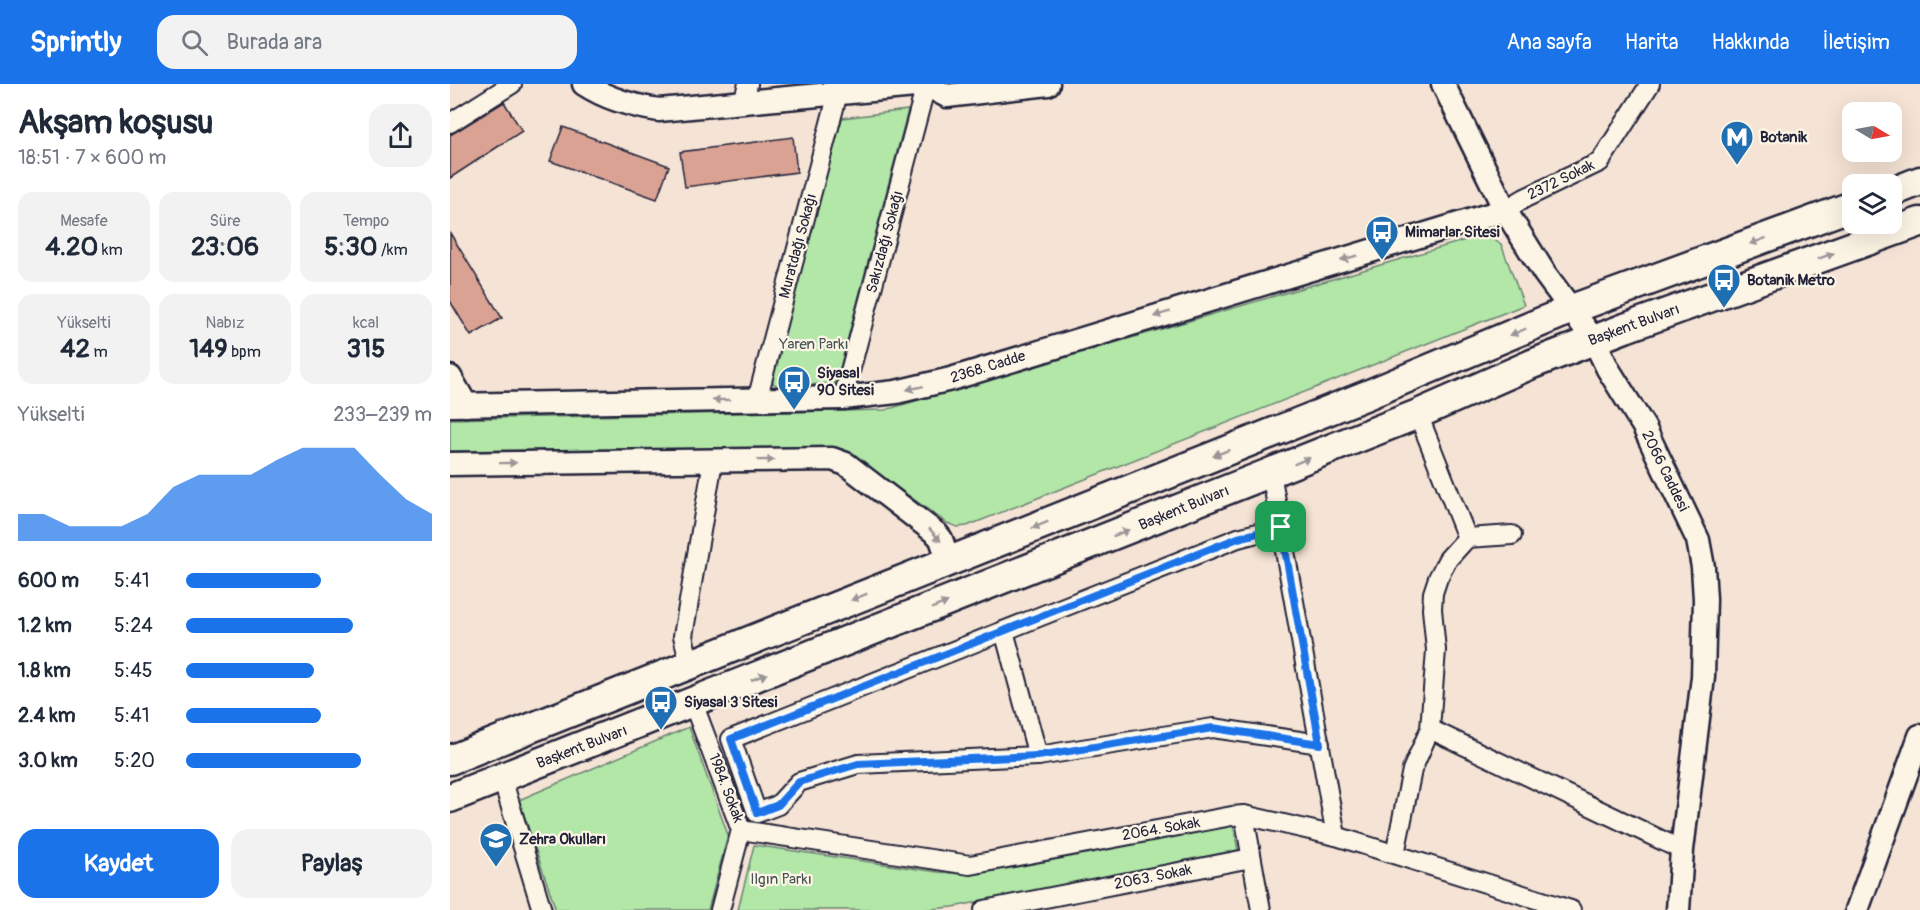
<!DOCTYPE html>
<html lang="tr">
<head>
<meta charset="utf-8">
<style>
	:root { --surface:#fff; --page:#f2f2f3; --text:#1f2937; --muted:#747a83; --accent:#1a73e8 }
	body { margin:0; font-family:Pangolin,sans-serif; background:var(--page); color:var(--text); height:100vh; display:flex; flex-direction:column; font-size:22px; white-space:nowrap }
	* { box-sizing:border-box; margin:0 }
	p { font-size:20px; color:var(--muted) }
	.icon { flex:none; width:33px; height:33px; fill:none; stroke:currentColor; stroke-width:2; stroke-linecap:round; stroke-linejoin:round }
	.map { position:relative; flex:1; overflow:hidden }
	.side { display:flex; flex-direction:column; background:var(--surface); width:450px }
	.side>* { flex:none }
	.needle { width:39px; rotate:100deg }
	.fabs { position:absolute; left:1392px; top:18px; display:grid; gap:12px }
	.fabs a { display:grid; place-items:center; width:60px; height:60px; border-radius:12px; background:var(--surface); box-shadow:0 6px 24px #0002; font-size:30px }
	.pin { position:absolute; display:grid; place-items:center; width:51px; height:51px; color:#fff; margin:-26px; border-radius:12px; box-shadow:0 3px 9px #0006 }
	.round { display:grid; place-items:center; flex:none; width:63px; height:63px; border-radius:18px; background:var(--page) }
	.overview { display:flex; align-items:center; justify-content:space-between; height:102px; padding:0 18px }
	h1 { font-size:33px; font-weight:800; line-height:45px }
	.metrics { display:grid; grid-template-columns:repeat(3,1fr); gap:9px; height:102px; padding:6px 18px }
	.metrics div { display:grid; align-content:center; border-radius:15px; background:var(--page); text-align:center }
	.metrics b { font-size:26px; font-weight:800 }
	.metrics small { font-size:16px; font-weight:400 }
	.metrics p { font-size:16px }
	.chart { height:168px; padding:12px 18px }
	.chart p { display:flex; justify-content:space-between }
	.chart svg { width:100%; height:108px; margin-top:6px; fill:var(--accent); opacity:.7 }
	.action { display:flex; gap:12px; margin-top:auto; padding:12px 18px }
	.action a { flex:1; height:69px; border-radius:18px; background:var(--accent); color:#fff; font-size:24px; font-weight:800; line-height:69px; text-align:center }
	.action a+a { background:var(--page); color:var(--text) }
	ul { padding:0 18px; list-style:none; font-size:20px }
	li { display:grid; grid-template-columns:96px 72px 1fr; align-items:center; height:45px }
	li i { height:15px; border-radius:8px; background:var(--accent) }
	header { display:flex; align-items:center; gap:36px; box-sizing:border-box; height:84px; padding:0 30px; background:var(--accent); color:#fff }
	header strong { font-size:28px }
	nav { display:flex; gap:33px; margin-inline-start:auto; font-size:21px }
	.search { width:420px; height:54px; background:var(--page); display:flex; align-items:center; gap:15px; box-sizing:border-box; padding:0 21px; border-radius:18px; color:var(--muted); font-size:22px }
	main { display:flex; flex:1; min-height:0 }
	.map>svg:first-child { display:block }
	.green { fill:#b2e7a8; stroke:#6a8472; stroke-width:1.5 }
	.building { fill:#daa293; stroke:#22223b; stroke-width:1.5 }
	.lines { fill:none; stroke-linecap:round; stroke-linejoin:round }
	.minor-casing { stroke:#22223b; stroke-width:22 }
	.tertiary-casing { stroke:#22223b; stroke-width:27 }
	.primary-casing { stroke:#22223b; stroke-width:33 }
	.minor { stroke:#fcf5e5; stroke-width:18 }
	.tertiary { stroke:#fcf5e5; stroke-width:22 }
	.primary { stroke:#fcf5e5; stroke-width:28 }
	.oneway { fill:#9a9698 }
	.route-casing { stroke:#fff; stroke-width:12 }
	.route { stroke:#1a73e8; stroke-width:8 }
	.labels { text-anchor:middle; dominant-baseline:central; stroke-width:4.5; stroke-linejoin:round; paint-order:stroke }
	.poi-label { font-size:15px; font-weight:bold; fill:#22223b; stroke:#fcf5e5; text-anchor:start }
	.street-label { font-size:15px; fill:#22223b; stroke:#fcf5e5 }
	.park-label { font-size:15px; fill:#465356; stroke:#fcf5e5 }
</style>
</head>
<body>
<header>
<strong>Sprintly</strong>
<div class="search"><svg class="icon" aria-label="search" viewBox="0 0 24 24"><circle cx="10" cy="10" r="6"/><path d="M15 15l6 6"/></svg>Burada ara</div>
<nav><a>Ana sayfa</a><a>Harita</a><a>Hakkında</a><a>İletişim</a></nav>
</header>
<main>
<section class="side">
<div class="overview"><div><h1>Akşam koşusu</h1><p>18:51 · 7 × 600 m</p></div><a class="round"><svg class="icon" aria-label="share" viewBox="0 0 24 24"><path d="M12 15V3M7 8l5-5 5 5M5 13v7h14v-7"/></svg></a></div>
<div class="metrics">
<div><p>Mesafe</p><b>4.20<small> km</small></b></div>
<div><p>Süre</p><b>23:06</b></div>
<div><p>Tempo</p><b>5:30<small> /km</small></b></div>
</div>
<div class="metrics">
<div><p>Yükselti</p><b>42<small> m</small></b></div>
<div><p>Nabız</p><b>149<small> bpm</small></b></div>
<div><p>kcal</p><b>315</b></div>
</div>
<div class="chart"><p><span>Yükselti</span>233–239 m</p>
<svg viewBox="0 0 160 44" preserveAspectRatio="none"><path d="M0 44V33L10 33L20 38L30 38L40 38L50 33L60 22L70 17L80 17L90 17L100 11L110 6L120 6L130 6L140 17L150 27L160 33V44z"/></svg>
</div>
<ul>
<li><b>600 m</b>5:41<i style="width:55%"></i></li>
<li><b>1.2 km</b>5:24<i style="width:68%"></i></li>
<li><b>1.8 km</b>5:45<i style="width:52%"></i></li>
<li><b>2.4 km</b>5:41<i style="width:55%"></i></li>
<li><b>3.0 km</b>5:20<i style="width:71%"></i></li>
</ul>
<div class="action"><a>Kaydet</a><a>Paylaş</a></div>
</section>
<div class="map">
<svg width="1470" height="826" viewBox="0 0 1470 826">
	<rect width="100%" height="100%" fill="#f5e4d5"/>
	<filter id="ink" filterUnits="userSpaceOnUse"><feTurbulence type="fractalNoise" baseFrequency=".0167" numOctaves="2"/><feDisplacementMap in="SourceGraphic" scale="12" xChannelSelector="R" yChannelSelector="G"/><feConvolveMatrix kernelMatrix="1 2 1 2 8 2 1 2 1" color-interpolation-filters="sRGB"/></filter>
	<g filter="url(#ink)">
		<g class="green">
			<polygon points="458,26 386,299 329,303 323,299 322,292 392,34"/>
			<polygon points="1026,153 1039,153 1051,160 1074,221 517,442 507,443 497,439 394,366 384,363 0,367 0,335 435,326"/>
			<polygon points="239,643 278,751 258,826 106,826 69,716"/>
			<polygon points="783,741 788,766 503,823 471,826 288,826 304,761 488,788 523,791"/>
		</g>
		<g class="building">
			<polygon points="54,18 72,47 0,94 0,51"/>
			<polygon points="113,43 219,82 207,115 100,77"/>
			<polygon points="343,53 347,88 235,103 230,68"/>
			<polygon points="0,149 52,234 21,252 0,217"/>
		</g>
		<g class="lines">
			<g class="minor-casing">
				<g id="minor">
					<polyline points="293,18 298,0"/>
					<polyline points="0,39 62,0"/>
					<polyline points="1055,126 1075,114 1150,78 1200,0"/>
					<polyline points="393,314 476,1"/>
					<polyline points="307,316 388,9"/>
					<polyline points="821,389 886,752"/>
					<polyline points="831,443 788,454 281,655 307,729 328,721 349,698 408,680 588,672 763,644 870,660"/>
					<polyline points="1017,454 1062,451"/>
					<polyline points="554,547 588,672"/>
					<polyline points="240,581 233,552 263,377"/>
					<polyline points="243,619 291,746 270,826"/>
					<polyline points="980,645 1232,766"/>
					<polyline points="52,694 92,826"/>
					<polyline points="794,731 811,826"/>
					<polyline points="291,746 520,781 782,732 794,731 886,752 1121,826"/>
					<polyline points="945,770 962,686 980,645 986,566 982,525 983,509 988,494 998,475 1017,454 968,330"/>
					<polyline points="534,826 801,774"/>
				</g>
			</g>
			<g class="tertiary-casing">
				<g id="tertiary">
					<path d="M 134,0 C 157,15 182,22 209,26 L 476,1"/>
					<polyline points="478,0 476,1 497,12 598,0"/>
					<polyline points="993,0 1055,126 1095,190 1144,256 1158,285 1194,343 1248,456 1253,483 1255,515 1253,593 1232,766 1228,826"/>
					<polyline points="0,293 16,321"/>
					<polyline points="0,321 393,314 446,308 501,295 1055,126"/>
					<polyline points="0,380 382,375 396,380 487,450 491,455 499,478"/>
					<polyline points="1407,826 1470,652"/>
				</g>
			</g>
			<g class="primary-casing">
				<g id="primary">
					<polyline points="1442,108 1470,97"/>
					<polyline points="0,676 917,311 1122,225 1402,122"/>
					<polyline points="0,714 968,330 1082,280 1175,244 1470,138"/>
				</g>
			</g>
			<use href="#minor" class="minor"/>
			<use href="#tertiary" class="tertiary"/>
			<use href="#primary" class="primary"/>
		</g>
		<defs><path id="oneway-solid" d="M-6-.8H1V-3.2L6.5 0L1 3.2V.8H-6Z" transform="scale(1.5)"/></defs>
		<g class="oneway">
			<use href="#oneway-solid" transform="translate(1308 157) rotate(160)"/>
			<use href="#oneway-solid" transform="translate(1376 172) rotate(-20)"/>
			<use href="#oneway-solid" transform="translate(899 174) rotate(163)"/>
			<use href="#oneway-solid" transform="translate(712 230) rotate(163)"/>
			<use href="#oneway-solid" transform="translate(1068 248) rotate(157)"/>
			<use href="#oneway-solid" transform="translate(465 304) rotate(168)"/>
			<use href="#oneway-solid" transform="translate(271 316) rotate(179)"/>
			<use href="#oneway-solid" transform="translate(771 369) rotate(158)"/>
			<use href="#oneway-solid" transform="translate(316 376) rotate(-1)"/>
			<use href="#oneway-solid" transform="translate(852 377) rotate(-22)"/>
			<use href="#oneway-solid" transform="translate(58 379) rotate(-1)"/>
			<use href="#oneway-solid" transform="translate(590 441) rotate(158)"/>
			<use href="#oneway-solid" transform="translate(671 449) rotate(-22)"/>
			<use href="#oneway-solid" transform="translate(485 451) rotate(48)"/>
			<use href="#oneway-solid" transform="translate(409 513) rotate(158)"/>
			<use href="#oneway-solid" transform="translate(490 521) rotate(-22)"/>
			<use href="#oneway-solid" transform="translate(309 593) rotate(-22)"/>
		</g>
	</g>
	<g class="lines" filter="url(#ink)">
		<g class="route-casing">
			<polygon id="route" points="831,443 870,660 763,644 588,672 408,680 349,698 328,721 307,729 281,655 788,454"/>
		</g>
		<use href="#route" class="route"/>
	</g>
	<defs>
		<g id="metro-pin" transform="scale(1.725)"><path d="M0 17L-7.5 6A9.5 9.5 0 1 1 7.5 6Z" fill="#1f6fb2" stroke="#fcf5e5"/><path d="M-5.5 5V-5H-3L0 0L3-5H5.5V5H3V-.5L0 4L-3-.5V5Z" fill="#fff"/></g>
		<g id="bus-pin" transform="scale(1.725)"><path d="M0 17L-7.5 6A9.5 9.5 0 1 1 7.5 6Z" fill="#1f6fb2" stroke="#fcf5e5"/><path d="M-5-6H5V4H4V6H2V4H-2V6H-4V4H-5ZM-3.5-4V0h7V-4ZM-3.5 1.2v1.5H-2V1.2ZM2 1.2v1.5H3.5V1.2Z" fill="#fff"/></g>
		<g id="school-pin" transform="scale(1.725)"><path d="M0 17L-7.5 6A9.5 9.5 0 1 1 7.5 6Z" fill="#1f6fb2" stroke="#fcf5e5"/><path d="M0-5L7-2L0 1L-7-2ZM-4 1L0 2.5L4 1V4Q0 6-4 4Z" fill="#fff"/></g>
	</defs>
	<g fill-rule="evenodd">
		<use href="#metro-pin" x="1287" y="53"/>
		<use href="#bus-pin" x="932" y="148"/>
		<use href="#bus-pin" x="1274" y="196"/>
		<use href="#bus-pin" x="344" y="298"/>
		<use href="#bus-pin" x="211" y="618"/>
		<use href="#school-pin" x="46" y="755"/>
	</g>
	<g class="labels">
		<g class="poi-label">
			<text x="1310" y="53">Botanik</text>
			<text x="955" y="148">Mimarlar Sitesi</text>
			<text x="1297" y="196">Botanik Metro</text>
			<text x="367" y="289">Siyasal<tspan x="367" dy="17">90 Sitesi</tspan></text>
			<text x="234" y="618">Siyasal 3 Sitesi</text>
			<text x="69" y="755">Zehra Okulları</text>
		</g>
		<g class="street-label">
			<text transform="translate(1111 96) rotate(-26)">2372 Sokak</text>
			<text transform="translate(435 158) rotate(-75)">Sakızdağı Sokağı</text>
			<text transform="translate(348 162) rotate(-75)">Muratdağı Sokağı</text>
			<text transform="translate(1184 241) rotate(-20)">Başkent Bulvarı</text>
			<text transform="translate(538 283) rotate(-17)">2368. Cadde</text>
			<text transform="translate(1215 387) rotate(64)">2066 Caddesi</text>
			<text transform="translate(734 424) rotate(-22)">Başkent Bulvarı</text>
			<text transform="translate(132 663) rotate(-21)">Başkent Bulvarı</text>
			<text transform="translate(276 704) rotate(69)">1984. Sokak</text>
			<text transform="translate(711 745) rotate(-10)">2064. Sokak</text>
			<text transform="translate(703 793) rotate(-11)">2063. Sokak</text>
		</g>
		<g class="park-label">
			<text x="364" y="260">Yaren Parkı</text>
			<text x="331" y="795">Ilgın Parkı</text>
		</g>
	</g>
</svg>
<div class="fabs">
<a><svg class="needle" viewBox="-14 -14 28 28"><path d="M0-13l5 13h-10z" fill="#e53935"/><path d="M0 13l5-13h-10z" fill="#747a83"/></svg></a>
<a><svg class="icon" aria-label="layers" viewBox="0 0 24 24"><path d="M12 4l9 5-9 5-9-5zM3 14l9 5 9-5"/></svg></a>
</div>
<div class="pin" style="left:831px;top:443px;background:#1e9e55"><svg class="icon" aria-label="arrive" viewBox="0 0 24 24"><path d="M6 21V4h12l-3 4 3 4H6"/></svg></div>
</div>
</main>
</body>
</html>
